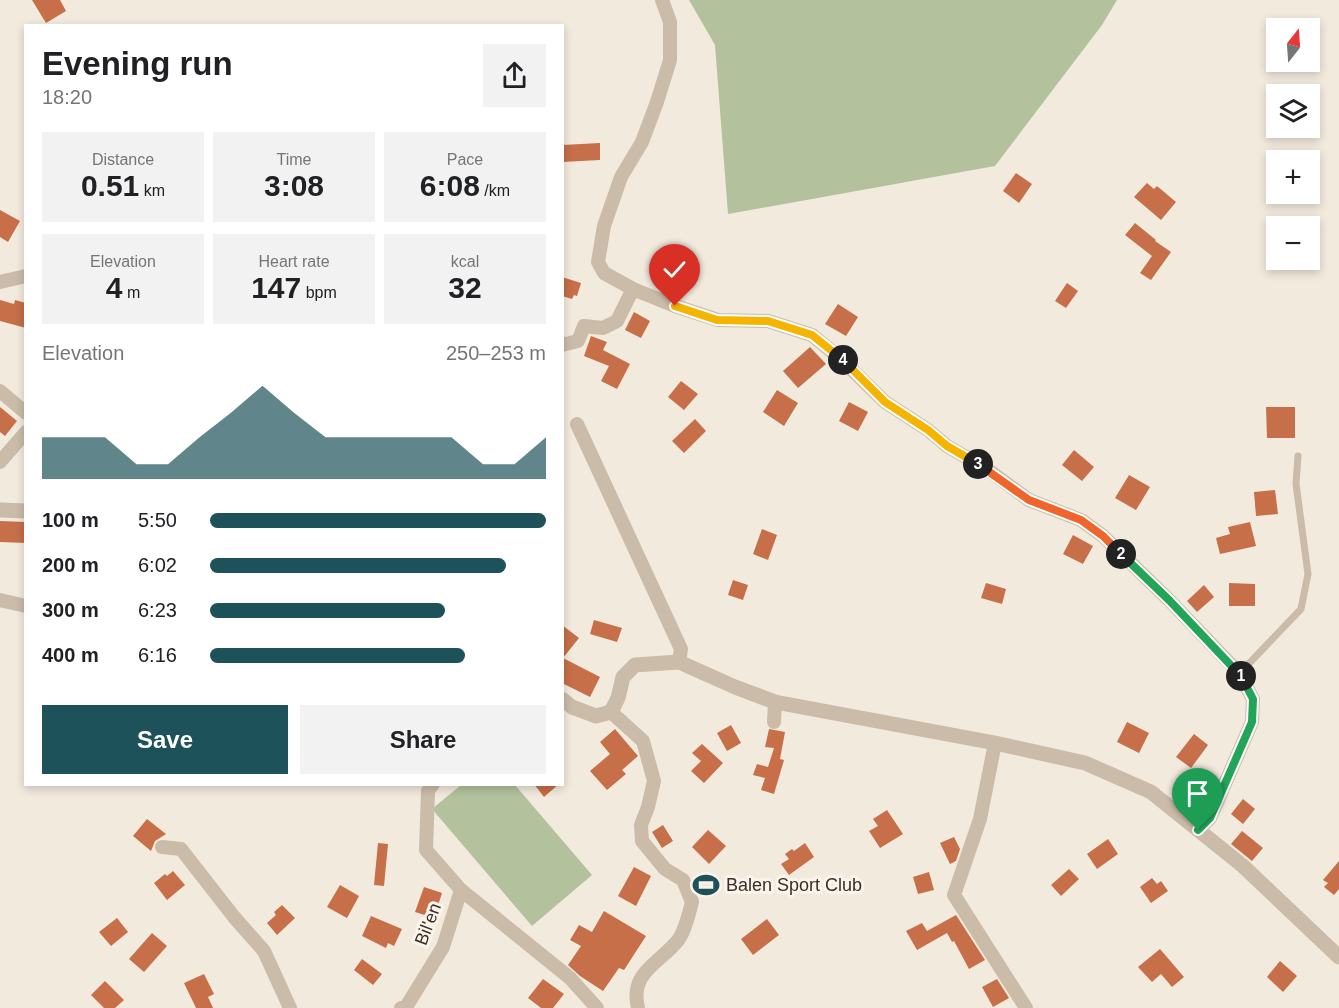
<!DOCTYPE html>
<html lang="en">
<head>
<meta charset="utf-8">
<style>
	:root { --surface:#fff; --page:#f2f2f2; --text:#202124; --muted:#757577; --accent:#1e525a }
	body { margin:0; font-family:Helvetica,sans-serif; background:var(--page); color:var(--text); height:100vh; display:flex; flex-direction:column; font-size:22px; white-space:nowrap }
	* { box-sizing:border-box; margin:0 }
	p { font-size:20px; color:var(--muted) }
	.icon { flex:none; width:33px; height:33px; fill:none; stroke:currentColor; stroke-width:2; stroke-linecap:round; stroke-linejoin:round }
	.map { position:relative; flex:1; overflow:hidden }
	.panel { position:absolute; left:24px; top:24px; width:540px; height:762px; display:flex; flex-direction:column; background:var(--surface); border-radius:0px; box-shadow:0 3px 9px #0003 }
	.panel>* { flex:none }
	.needle { width:39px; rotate:17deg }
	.controls { position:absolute; left:1266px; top:18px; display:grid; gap:12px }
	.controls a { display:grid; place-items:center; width:54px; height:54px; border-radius:0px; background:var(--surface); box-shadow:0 3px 9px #0003; font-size:30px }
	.pin { position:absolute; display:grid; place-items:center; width:51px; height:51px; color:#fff; margin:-62px -26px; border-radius:50% 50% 50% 0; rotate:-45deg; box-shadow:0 0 6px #0007 }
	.pin .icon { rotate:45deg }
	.km { position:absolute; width:30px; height:30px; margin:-15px; border-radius:50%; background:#222; color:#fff; font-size:16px; line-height:30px; text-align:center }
	.round { display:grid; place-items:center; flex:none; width:63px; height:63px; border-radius:0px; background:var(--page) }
	.overview { display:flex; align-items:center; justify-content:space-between; height:102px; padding:0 18px }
	h1 { font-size:33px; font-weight:700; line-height:45px }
	.metrics { display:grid; grid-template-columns:repeat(3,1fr); gap:9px; height:102px; padding:6px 18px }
	.metrics div { display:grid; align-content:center; border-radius:0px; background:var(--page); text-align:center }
	.metrics b { font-size:30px; font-weight:700 }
	.metrics small { font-size:16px; font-weight:400 }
	.metrics p { font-size:16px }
	.chart { height:168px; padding:12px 18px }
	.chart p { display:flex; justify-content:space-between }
	.chart svg { width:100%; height:108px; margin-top:6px; fill:var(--accent); opacity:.7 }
	.primary-button { display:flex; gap:12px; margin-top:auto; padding:12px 18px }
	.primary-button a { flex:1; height:69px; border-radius:0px; background:var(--accent); color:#fff; font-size:24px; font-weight:700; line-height:69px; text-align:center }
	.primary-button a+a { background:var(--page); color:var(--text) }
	ul { padding:0 18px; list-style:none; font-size:20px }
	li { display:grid; grid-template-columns:96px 72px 1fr; align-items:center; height:45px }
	li i { height:15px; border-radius:8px; background:var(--accent) }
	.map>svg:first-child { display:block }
	.green { fill:#b3c29d }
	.building { fill:#c66f48 }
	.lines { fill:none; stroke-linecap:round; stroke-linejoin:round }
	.service { stroke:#cbbba9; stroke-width:7 }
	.minor { stroke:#cbbba9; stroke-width:14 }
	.tertiary { stroke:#cbbba9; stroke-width:15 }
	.split-1-casing { stroke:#fff; stroke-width:12 }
	.split-2-casing { stroke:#fff; stroke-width:12 }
	.split-3-casing { stroke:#fff; stroke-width:12 }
	.split-4-casing { stroke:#fff; stroke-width:12 }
	.split-5-casing { stroke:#fff; stroke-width:12 }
	.split-1 { stroke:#22a559; stroke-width:8 }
	.split-2 { stroke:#22a559; stroke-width:8 }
	.split-3 { stroke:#f0652b; stroke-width:8 }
	.split-4 { stroke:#f5b400; stroke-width:8 }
	.split-5 { stroke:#f5b400; stroke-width:8 }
	.labels { text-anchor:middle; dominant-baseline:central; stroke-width:6; stroke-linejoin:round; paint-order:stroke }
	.poi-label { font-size:18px; fill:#382f29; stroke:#faf4ea; text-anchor:start }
	.street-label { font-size:18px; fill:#382f29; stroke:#faf4ea }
</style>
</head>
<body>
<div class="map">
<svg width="1339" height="1008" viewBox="0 0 1339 1008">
	<rect width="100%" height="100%" fill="#f3eade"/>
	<g class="green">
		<polygon points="689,0 1117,0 1102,25 995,166 728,214 715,45"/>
		<polygon points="461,785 515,785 592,875 532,926 432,809"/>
	</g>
	<g class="building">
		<polygon points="32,0 60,0 66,11 46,23"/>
		<polygon points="600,143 600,160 562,162 562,145"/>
		<polygon points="1016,173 1032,184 1019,203 1003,191"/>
		<polygon points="1147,183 1154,189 1157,186 1176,202 1161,220 1134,197"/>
		<polygon points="0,210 20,221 8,242 0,237"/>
		<polygon points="1135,223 1156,240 1155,241 1171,252 1151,280 1140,273 1152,256 1125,235"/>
		<polygon points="562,277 581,283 577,296 574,295 572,299 562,296"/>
		<polygon points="1067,283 1078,291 1066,308 1055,301"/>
		<polygon points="0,300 14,304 15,300 26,303 26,328 0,321"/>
		<polygon points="838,304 858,317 846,336 825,324"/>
		<polygon points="634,312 650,321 641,338 625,330"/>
		<polygon points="591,336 607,342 603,350 630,364 617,389 601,381 609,366 584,356"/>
		<polygon points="810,347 826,364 798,388 783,371"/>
		<polygon points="681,381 698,394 684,410 668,397"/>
		<polygon points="777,390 798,403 784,426 763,412"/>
		<polygon points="849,402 868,412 858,431 839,421"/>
		<polygon points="0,407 17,421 5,436 0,432"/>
		<polygon points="1266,407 1295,407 1295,438 1267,438"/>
		<polygon points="695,419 706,431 684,453 672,441"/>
		<polygon points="1074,450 1094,467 1082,481 1062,465"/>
		<polygon points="1129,475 1150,487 1136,510 1115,498"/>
		<polygon points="1275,490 1278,514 1256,516 1254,492"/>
		<polygon points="0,521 26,522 26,543 0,542"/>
		<polygon points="1250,522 1256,546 1220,554 1216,538 1230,534 1228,527"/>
		<polygon points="762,529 777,535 768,560 753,554"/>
		<polygon points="1073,535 1093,546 1083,564 1063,554"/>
		<polygon points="733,580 748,585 743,600 728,595"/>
		<polygon points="986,583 1006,589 1002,604 981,598"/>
		<polygon points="1229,583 1255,584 1255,606 1229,606"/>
		<polygon points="1204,585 1214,597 1197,612 1187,601"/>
		<polygon points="594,620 622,628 617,642 590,634"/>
		<polygon points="562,625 579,638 563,658 600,677 590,697 562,683"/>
		<polygon points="1127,722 1149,733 1139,753 1117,742"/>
		<polygon points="731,725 741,743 727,751 717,733"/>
		<polygon points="615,729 638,756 622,770 626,774 607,790 590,771 610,754 600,742"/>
		<polygon points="769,729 785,732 780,759 784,760 774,794 761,790 765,778 753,775 757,764 768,767 774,748 765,747"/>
		<polygon points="1194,734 1208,745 1191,768 1176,757"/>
		<polygon points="702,744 723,763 704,783 691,771 701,761 692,753"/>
		<polygon points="1194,772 1210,785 1196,804 1179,791"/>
		<polygon points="534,784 559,784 544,797"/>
		<polygon points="1243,799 1255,809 1243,824 1231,814"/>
		<polygon points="887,810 903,834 880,848 869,831 878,826 873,819"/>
		<polygon points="147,819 166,834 155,841 151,851 133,836"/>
		<polygon points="663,825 673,841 662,848 652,832"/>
		<polygon points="708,830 726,846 709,864 692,847"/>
		<polygon points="1242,831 1263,848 1252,861 1231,844"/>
		<polygon points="954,837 960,849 956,861 950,864 940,843"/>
		<polygon points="1108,839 1118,854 1097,869 1087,854"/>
		<polygon points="378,843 388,844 384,886 374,885"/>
		<polygon points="805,843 814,857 789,875 781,864 789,859 785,854 792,849 794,851"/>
		<polygon points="1339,861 1339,889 1334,895 1324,887 1328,883 1323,880"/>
		<polygon points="634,867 651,876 636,906 618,896"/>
		<polygon points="1069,869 1079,879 1061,896 1051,885"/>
		<polygon points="173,871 185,885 167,900 154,883 165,874 167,876"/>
		<polygon points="929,872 934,890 918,894 913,877"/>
		<polygon points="1152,878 1157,884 1161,881 1168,891 1151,903 1140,887"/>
		<polygon points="340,885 359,896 347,918 327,907"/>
		<polygon points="424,887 442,893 434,918 415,912"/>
		<polygon points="282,905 295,918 277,935 267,923 276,915 274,912"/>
		<polygon points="604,911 646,936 624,970 619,968 603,991 580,976 568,965 581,946 570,940 579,925 592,932"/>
		<polygon points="956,915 985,960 969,969 954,941 952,942 947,933 917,950 906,931 922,923 927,931"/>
		<polygon points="371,916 402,929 394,946 388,943 386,948 362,936"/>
		<polygon points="117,918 128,932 111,946 99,932"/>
		<polygon points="767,919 779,935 753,955 741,939"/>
		<polygon points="152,933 167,946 144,972 129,959"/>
		<polygon points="1160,949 1184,977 1172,987 1161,974 1152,982 1138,967"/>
		<polygon points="362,959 382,974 373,985 354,970"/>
		<polygon points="1280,961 1297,976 1283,992 1267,977"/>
		<polygon points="204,974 214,994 208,997 213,1008 196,1008 184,983"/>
		<polygon points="543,979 564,994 553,1008 541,1008 528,998"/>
		<polygon points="997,979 1009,998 993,1007 982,987"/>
		<polygon points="105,981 124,1000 115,1008 104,1008 91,995"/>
	</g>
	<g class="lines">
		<polyline class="service" points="1240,673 1301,609 1308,574 1296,484 1298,456"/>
		<g class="minor">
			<polyline points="662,0 670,22 670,60 657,102 642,142 621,177 604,226 598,262 604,273 633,289 675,306 718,320 768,321 812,335 842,360 885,402 928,430 947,446 988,470 1029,500 1081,520 1103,536 1169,600 1239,673 1253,699 1252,722 1210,818 1198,830"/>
			<polyline points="0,282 26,276"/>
			<polyline points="562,345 578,341 584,326 603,328 617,321 633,289"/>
			<polyline points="0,391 26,413"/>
			<polyline points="577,424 681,649 679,662"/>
			<polyline points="0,462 26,432"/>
			<polyline points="0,600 26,606"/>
			<path d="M 611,712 L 643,741 L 654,781 L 648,807 L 641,825 L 642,841 L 665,869 L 683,880 L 692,902 C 689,913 686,929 679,939 C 661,963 629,971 638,1008"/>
			<polyline points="774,722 775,702"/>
			<polyline points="995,743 980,819 954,895 1026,1008"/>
			<polyline points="162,847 181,849 234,917 264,951 290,1008"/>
			<polyline points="461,890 570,978 597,1008"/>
			<polyline points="401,1008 406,1007 443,947 461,890 426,850 428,791 433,784"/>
		</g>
		<g class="tertiary">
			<polyline points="0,510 26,511"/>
			<polyline points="562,699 572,707 596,716 611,712 618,698 623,677 635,665 679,662 735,687 775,702 995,743 1085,763 1151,792 1243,866 1339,957"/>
		</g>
	</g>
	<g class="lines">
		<g class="split-1-casing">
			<polyline id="split-1" points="1198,830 1210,818 1252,722 1253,699 1241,676"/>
		</g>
		<g class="split-2-casing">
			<polyline id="split-2" points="1121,554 1169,600 1241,676"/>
		</g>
		<g class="split-3-casing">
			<polyline id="split-3" points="978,464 1029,500 1081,520 1103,536 1121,554"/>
		</g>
		<g class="split-4-casing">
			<polyline id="split-4" points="843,360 885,402 928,430 947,446 978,464"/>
		</g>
		<g class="split-5-casing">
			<polyline id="split-5" points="675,306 717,320 768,321 812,335 843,360"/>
		</g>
		<use href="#split-1" class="split-1"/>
		<use href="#split-2" class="split-2"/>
		<use href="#split-3" class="split-3"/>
		<use href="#split-4" class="split-4"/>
		<use href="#split-5" class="split-5"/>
	</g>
	<defs>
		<g id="stadium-bare" transform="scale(2.07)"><path d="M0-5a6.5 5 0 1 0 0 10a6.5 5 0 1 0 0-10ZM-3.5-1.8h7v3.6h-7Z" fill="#1e525a" stroke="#faf4ea" stroke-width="2.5" paint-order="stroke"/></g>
	</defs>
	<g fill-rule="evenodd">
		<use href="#stadium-bare" x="706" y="885"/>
	</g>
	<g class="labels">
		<g class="poi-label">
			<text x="726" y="885">Balen Sport Club</text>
		</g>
		<g class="street-label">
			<text transform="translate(428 924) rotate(-69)">Bil'en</text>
		</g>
	</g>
</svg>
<div class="controls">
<a><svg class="needle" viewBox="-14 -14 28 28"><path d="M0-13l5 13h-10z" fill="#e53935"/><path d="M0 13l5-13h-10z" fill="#757577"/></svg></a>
<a><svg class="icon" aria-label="layers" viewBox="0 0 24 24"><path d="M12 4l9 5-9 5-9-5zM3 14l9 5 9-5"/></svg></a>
<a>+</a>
<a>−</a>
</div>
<div class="pin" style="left:1198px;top:830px;background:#1e9e55"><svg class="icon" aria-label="arrive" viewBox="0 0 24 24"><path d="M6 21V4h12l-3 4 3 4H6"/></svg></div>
<div class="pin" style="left:675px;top:306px;background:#d93025"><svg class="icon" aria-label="check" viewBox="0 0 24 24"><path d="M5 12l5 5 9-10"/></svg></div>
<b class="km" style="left:1241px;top:676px">1</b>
<b class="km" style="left:1121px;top:554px">2</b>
<b class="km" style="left:978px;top:464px">3</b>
<b class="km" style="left:843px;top:360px">4</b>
<section class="panel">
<div class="overview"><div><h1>Evening run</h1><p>18:20</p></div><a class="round"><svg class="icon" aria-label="share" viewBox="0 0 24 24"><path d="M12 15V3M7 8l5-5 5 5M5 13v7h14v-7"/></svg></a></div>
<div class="metrics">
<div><p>Distance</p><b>0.51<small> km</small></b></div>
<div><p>Time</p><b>3:08</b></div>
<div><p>Pace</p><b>6:08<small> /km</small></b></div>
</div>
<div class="metrics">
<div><p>Elevation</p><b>4<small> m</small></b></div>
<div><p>Heart rate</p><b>147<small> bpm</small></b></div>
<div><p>kcal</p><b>32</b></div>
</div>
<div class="chart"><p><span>Elevation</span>250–253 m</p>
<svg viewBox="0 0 160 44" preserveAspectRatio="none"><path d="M0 44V27L10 27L20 27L30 38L40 38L50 27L60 17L70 6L80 17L90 27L100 27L110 27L120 27L130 27L140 38L150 38L160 27V44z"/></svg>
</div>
<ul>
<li><b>100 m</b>5:50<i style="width:100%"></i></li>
<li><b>200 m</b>6:02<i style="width:88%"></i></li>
<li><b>300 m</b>6:23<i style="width:70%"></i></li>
<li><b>400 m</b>6:16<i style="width:76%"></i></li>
</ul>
<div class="primary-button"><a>Save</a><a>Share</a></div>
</section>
</div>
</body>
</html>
